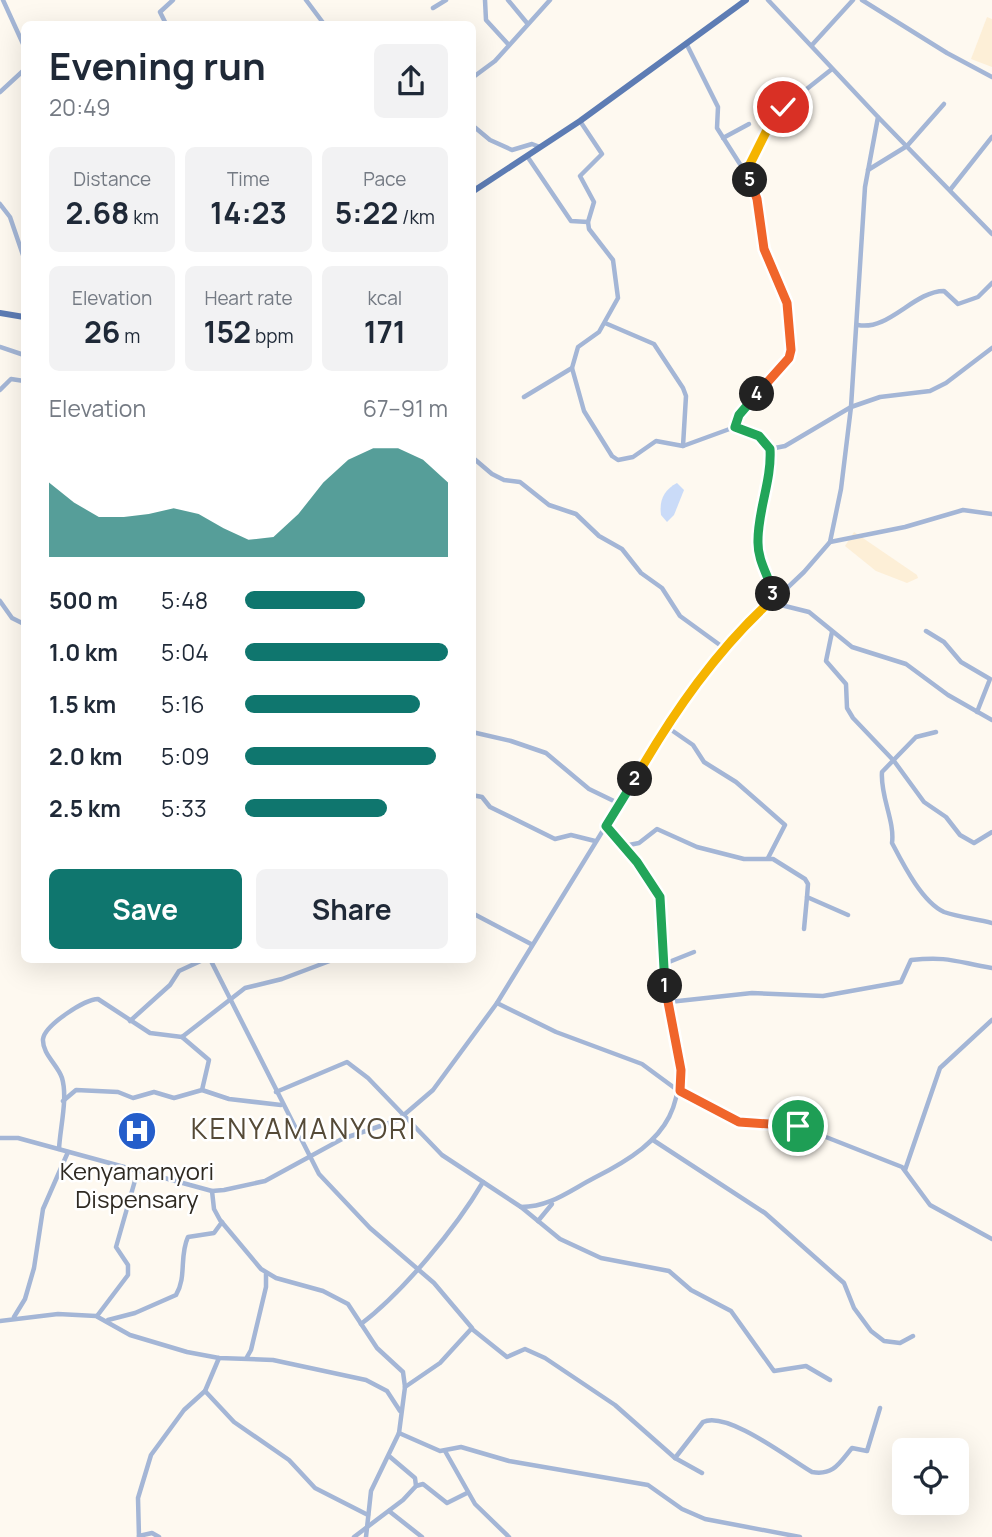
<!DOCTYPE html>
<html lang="en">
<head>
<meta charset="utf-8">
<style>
	:root { --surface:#fff; --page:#f2f2f3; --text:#1f2937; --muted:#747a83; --accent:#0f766e }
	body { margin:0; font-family:Manrope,sans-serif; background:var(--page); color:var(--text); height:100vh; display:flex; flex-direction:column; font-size:26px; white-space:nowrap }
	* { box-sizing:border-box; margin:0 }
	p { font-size:23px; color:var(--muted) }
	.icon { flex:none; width:38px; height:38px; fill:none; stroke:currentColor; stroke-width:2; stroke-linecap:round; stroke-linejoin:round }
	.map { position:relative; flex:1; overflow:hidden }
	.side { position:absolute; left:21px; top:21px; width:455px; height:942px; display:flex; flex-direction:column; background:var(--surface); border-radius:10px; box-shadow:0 7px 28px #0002 }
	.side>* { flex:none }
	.fabs { position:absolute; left:892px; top:1438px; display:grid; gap:14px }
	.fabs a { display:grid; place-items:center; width:77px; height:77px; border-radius:10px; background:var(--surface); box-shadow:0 7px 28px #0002; font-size:35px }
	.pin { position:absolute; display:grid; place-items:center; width:60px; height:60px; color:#fff; margin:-30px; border:4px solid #fff; border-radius:50%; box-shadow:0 2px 7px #0007 }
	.km { position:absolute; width:35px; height:35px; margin:-18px; border-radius:50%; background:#222; color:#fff; font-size:19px; line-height:35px; text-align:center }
	.round { display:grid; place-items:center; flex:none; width:74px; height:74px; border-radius:10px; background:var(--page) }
	.overview { display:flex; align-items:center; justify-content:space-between; height:119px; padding:0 28px }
	h1 { font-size:38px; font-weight:700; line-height:52px }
	.stats { display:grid; grid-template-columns:repeat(3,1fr); gap:10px; height:119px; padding:7px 28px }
	.stats div { display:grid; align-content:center; border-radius:10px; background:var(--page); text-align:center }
	.stats b { font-size:30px; font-weight:700 }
	.stats small { font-size:19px; font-weight:400 }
	.stats p { font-size:19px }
	.chart { height:196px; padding:14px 28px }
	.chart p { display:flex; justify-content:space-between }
	.chart svg { width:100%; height:126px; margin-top:7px; fill:var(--accent); opacity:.7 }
	.cta { display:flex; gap:14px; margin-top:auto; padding:14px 28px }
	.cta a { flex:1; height:80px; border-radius:10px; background:var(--accent); color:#fff; font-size:28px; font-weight:700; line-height:80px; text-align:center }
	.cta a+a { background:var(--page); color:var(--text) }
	ul { padding:0 28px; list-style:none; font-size:23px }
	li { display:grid; grid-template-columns:112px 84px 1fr; align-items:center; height:52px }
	li i { height:18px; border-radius:9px; background:var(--accent) }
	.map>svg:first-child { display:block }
	.built { fill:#fdefd7 }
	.water { fill:#cadbf8 }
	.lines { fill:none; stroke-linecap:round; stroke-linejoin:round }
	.minor { stroke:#a4b6d6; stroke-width:4.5 }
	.major { stroke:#5d7cb4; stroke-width:6 }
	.split-1-casing { stroke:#fff; stroke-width:14 }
	.split-2-casing { stroke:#fff; stroke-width:14 }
	.split-3-casing { stroke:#fff; stroke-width:14 }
	.split-4-casing { stroke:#fff; stroke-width:14 }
	.split-5-casing { stroke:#fff; stroke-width:14 }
	.split-6-casing { stroke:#fff; stroke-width:14 }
	.split-1 { stroke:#f0652b; stroke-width:9 }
	.split-2 { stroke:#22a559; stroke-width:9 }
	.split-3 { stroke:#f5b400; stroke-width:9 }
	.split-4 { stroke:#22a559; stroke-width:9 }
	.split-5 { stroke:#f0652b; stroke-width:9 }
	.split-6 { stroke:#f5b400; stroke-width:9 }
	.labels { text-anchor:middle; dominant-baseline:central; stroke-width:5; stroke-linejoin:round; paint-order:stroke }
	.poi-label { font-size:24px; fill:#2f2a22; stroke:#fff }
	.quarter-label { font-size:28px; letter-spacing:2px; fill:#554a37; stroke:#fff }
</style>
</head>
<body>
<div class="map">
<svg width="992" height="1537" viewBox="0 0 992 1537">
	<rect width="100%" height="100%" fill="#fef9f0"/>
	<g class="built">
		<polygon points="987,17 992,19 992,67 971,59"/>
		<polygon points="854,532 917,575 918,578 907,583 876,571 845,546"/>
	</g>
	<path class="water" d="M 677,483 L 684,490 L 674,515 L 667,522 L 661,515 C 659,500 664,490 677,483 Z"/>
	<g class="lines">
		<g class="minor">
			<polyline points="3,0 24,46"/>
			<polyline points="306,0 324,24"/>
			<polyline points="485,0 486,20 508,44"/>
			<polyline points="508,0 527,23"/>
			<polyline points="862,0 947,53 992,77"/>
			<polyline points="433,8 446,0"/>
			<polyline points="166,24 160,12 173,0"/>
			<polyline points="687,45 718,107 717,128 745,172 757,199 763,249 787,303 791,350 788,358 739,415 735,427"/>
			<polyline points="812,45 853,0"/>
			<polyline points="472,78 495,61 550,0"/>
			<polyline points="0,92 24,70"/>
			<polyline points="879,118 992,234"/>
			<polyline points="472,125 490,140 512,150 532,144 540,147"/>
			<polyline points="723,138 749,124"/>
			<polyline points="527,156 571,221 588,222"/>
			<polyline points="868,170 907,146 944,104"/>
			<polyline points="745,172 768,128 784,107 832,69"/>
			<polyline points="950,190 992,137"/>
			<polyline points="0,204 10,217 24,258"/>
			<polyline points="605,323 654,344 683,388 686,396 683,446"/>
			<path d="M 858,325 C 889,331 914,291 944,291 L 958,304 L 978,297 L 992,283"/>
			<polyline points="0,347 24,355"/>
			<polyline points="572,368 584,411 612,456 618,460 633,457 656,441 683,446 735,427 759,436 770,449 785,446 851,407 880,397 930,391 946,383 992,348"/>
			<polyline points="0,390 11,379 24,381"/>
			<polyline points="524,397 572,368 578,347 599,332 618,298 613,260 589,229 588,222 594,202 580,176 602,154 580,121"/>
			<path d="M 770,449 C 772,480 758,511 758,541 C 757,562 769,578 774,598"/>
			<polyline points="472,457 492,474 504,480 520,482 549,505 576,514 599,536 622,549 641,573 662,588 680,616 724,648"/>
			<polyline points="830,542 905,527 963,510 992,514"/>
			<polyline points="0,601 12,618 24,624"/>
			<polyline points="769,602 809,612 852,647 906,664 948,695 992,720"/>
			<polyline points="926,631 944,642 961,662 990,679 977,712"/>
			<polyline points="832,632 826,661 846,684 847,708 853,718 894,761 924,802 946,817 960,835 974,843 992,832"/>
			<polyline points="667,727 693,745 704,762 736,782 785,825 768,858"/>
			<polyline points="472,732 511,741 546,753 589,789 620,804"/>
			<path d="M 936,732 L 916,737 L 882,772 C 880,796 895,821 892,843 C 903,864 922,902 944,912 C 958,917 977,919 992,923"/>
			<polyline points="472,795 482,797 490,807 555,839 571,835 595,841"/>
			<polyline points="624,846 639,843 657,829 697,847 744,859 773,859 805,879 808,884 807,897 848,915"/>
			<polyline points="472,913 531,944"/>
			<polyline points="804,929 807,897"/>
			<polyline points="210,959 319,1174 370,1228 434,1283 472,1328 440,1363 405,1387"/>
			<polyline points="664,964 694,952"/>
			<path d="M 669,1002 L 752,993 L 823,996 L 901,982 L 911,960 C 949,956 956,962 992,968"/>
			<polyline points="497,1003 556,1032 642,1064 680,1092 739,1122 798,1126 902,1167 930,1205 992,1239"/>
			<polyline points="130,1021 170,985 179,971 205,959"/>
			<polyline points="182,1037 209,1060 202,1090"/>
			<polyline points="276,1092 347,1062 368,1078 442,1155 521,1207 560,1239 601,1258 669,1271 691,1290 731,1311 774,1371 806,1366 830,1380"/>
			<polyline points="63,1101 76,1090 118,1092 133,1098 154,1092 174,1098 202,1090 229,1099 281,1105"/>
			<polyline points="0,1138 18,1138 212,1191 224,1190 265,1181 342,1139 398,1120 433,1090 497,1003 680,705 724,648 804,572 830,542 841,489 851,407 865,187 878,117 768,0"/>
			<polyline points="653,1140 765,1213 844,1283 854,1308 871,1331 884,1341 900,1343 913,1336"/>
			<path d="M 59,1149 C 60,1128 68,1098 62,1078 C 58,1065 42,1054 43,1039 C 45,1025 85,999 98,999 L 150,1033 L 182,1037 L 245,988 L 282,979 L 335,959"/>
			<polyline points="905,1170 940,1068 992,1020"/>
			<polyline points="212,1191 214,1209 220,1220 261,1269 276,1278 323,1291 348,1304 377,1348 403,1372 405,1387 399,1433 371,1491 366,1537"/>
			<path d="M 521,1207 C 550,1207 569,1191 594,1178 C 673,1138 689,1107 674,1020 C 672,1008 666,997 665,984 C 661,957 666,926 660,899 C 655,876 621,844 606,826"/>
			<polyline points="538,1221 552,1204"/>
			<polyline points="97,1316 128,1275 128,1265 116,1247 138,1170"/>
			<polyline points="14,1317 25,1299 34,1268 43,1209 68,1152"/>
			<path d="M 108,1320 L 135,1313 L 176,1295 C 187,1277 179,1256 188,1237 L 214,1233 L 222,1222"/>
			<polyline points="0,1321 58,1314 96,1316 130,1335 187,1352 219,1358 273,1360 366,1380 387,1391 400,1411"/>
			<path d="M 361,1324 C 403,1292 456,1228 483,1182"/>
			<polyline points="472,1329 507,1357 525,1349 545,1358 615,1405 675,1458 702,1473"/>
			<polyline points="247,1357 251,1350 266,1287 266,1274"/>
			<polyline points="205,1391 234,1422 289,1460 315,1488 368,1515"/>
			<polyline points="399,1433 440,1451 461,1447 509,1461 648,1485 682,1509 705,1519 800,1537"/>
			<polyline points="445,1451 475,1504 509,1537"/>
			<path d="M 675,1458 L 703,1422 C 727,1410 791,1460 812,1472 C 834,1476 840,1462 852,1448 L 867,1451 L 880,1408"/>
			<polyline points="416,1486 423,1484 447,1503 467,1493"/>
			<polyline points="389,1511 422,1537"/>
			<polyline points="139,1536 152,1533 159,1537"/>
			<polyline points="139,1537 138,1498 151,1455 184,1410 205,1391 219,1358"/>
			<polyline points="354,1537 403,1500 416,1486 415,1478 389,1456"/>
		</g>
		<g class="major">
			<polyline points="472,192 580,121 746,0"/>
			<polyline points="0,313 24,317"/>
		</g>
	</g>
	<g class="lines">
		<g class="split-1-casing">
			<polyline id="split-1" points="665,986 681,1070 680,1091 739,1122 798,1126"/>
		</g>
		<g class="split-2-casing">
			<polyline id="split-2" points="635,779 606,826 637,862 660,897 665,986"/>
		</g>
		<g class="split-3-casing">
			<path id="split-3" d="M 635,779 C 673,713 717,649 774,598 L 773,594"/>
		</g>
		<g class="split-4-casing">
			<path id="split-4" d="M 757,394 L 739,415 L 735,427 L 759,436 L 770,449 C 772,481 757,512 758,543 C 758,562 769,576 773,594"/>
		</g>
		<g class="split-5-casing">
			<polyline id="split-5" points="750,180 757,199 764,249 787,303 791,350 789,358 757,394"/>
		</g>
		<g class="split-6-casing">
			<polyline id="split-6" points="750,180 746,172 768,128 783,107"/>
		</g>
		<use href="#split-1" class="split-1"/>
		<use href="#split-2" class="split-2"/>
		<use href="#split-3" class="split-3"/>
		<use href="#split-4" class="split-4"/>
		<use href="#split-5" class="split-5"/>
		<use href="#split-6" class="split-6"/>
	</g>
	<defs>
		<g id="hospital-disc" transform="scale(2.0125)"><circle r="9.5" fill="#245dca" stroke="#fff"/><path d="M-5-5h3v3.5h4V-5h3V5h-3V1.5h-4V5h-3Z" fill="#fff"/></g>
	</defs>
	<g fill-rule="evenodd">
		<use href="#hospital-disc" x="137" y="1131"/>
	</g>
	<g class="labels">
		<g class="poi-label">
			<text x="137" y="1170">Kenyamanyori<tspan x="137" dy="28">Dispensary</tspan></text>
		</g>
		<g class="quarter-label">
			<text x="304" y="1128">KENYAMANYORI</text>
		</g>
	</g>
</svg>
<div class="fabs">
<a><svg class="icon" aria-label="locate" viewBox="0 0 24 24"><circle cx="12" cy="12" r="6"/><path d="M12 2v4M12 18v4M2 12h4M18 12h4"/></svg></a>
</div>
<div class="pin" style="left:798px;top:1126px;background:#1e9e55"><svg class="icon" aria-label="arrive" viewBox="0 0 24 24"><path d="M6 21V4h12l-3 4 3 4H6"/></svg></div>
<div class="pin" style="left:783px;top:107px;background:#d93025"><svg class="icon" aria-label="check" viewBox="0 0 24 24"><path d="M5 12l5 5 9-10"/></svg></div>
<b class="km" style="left:665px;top:986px">1</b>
<b class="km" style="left:635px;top:779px">2</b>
<b class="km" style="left:773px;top:594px">3</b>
<b class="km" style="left:757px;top:394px">4</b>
<b class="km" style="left:750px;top:180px">5</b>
<section class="side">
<div class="overview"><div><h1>Evening run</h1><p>20:49</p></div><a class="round"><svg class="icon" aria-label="share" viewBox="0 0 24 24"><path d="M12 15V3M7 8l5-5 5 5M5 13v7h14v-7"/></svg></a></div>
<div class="stats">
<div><p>Distance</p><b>2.68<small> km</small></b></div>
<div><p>Time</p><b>14:23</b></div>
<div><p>Pace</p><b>5:22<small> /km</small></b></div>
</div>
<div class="stats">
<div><p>Elevation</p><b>26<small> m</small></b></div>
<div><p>Heart rate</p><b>152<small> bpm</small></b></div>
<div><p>kcal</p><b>171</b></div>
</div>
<div class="chart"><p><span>Elevation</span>67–91 m</p>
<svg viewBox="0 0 160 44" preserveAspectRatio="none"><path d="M0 44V18L10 25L20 30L30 30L40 29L50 27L60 29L70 34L80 38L90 37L100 29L110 18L120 10L130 6L140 6L150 10L160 18V44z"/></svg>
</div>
<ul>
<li><b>500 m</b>5:48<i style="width:59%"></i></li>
<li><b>1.0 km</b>5:04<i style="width:100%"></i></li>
<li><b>1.5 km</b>5:16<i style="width:86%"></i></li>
<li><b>2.0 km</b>5:09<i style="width:94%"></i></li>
<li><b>2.5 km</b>5:33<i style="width:70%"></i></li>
</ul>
<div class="cta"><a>Save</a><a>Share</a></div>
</section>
</div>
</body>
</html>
